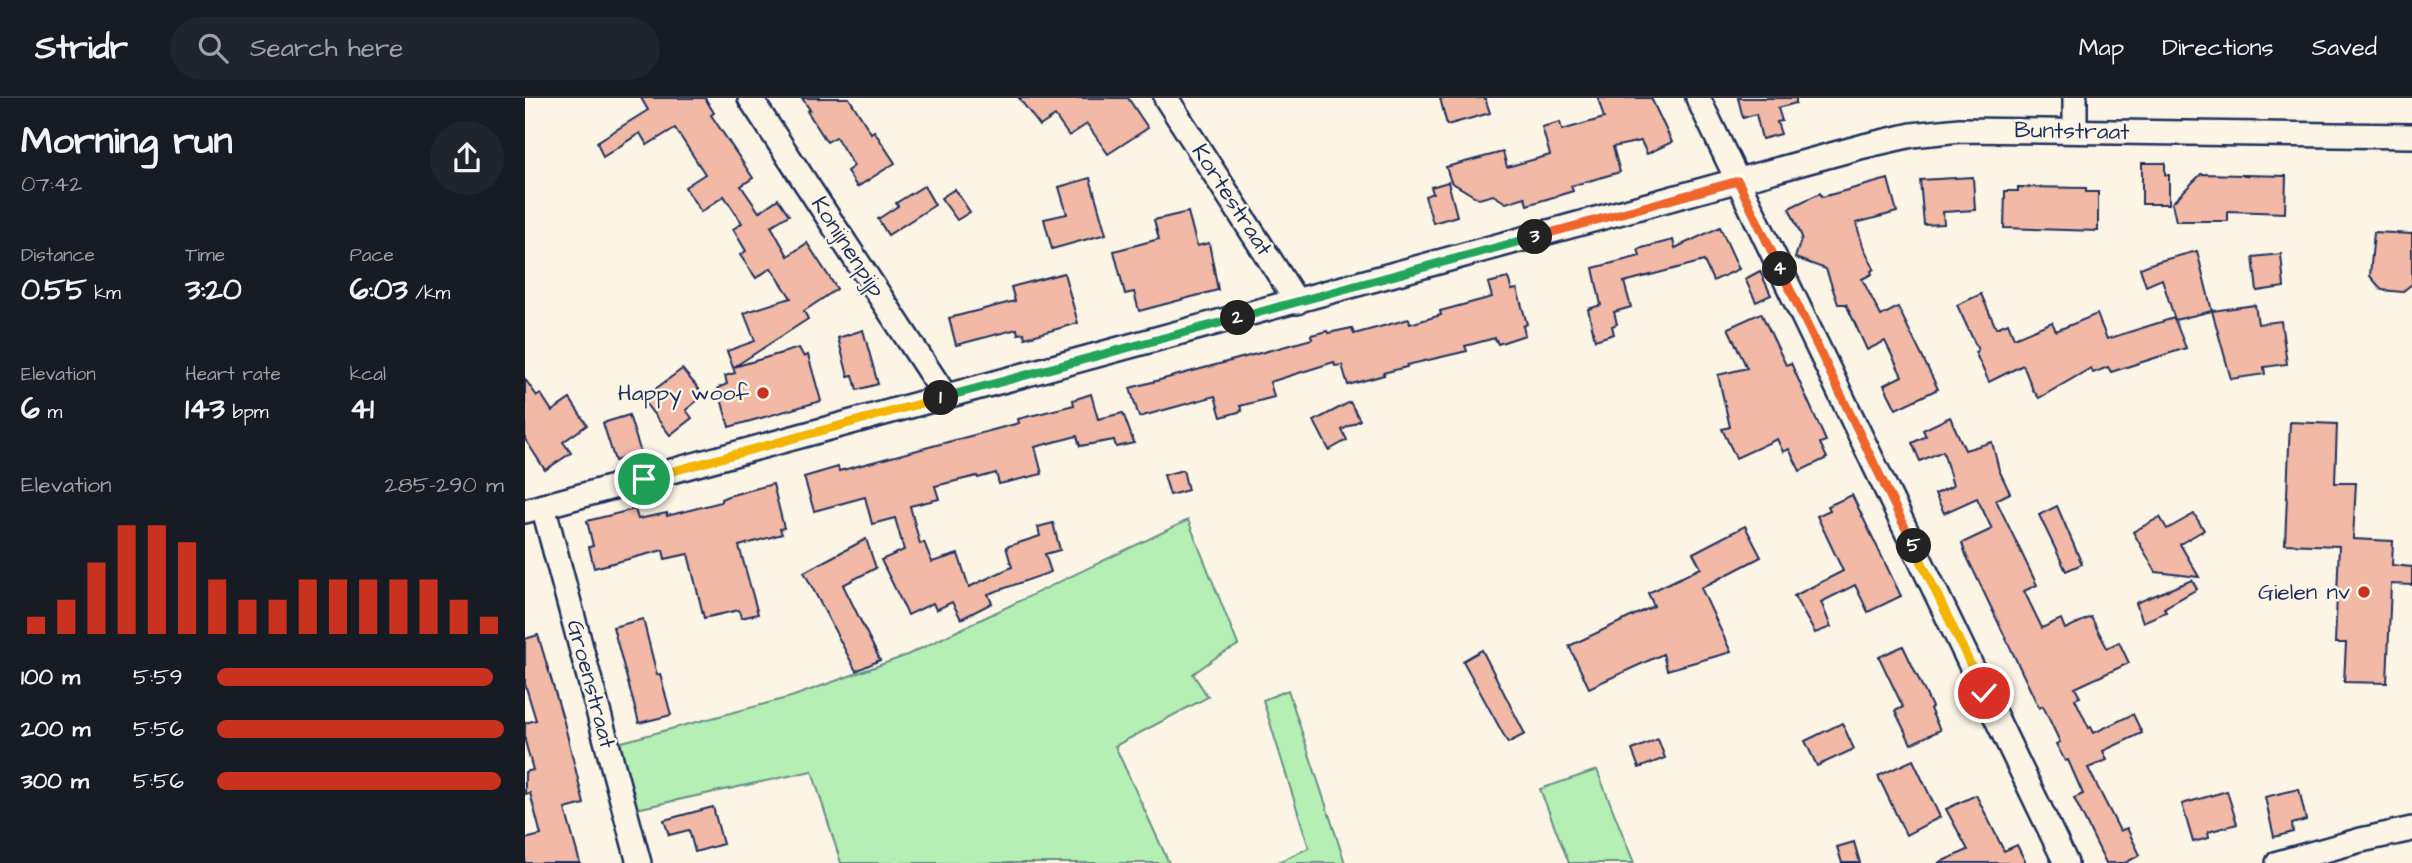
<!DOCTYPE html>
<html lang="en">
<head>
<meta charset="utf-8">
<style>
	:root { --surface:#171b24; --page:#20242c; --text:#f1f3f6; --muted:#9ea1a6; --line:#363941; --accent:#c8321e }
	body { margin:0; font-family:"Architects Daughter",sans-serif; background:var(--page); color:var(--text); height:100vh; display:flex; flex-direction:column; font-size:26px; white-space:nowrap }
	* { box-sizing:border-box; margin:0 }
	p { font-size:23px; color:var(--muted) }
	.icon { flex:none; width:38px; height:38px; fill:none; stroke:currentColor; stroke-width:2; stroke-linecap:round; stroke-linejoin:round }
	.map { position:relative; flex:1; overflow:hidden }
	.side { display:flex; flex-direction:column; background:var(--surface); width:525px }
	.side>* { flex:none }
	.pin { position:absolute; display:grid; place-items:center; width:60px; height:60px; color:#fff; margin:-30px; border:4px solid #fff; border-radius:50%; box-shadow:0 2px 7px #0007 }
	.km { position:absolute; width:35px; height:35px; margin:-18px; border-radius:50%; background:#222; color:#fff; font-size:19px; line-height:35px; text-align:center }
	.round { display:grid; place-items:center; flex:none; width:74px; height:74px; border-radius:37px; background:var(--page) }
	.head { display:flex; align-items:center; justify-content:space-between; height:119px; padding:0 21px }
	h1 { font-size:38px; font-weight:800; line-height:52px }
	.figures { display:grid; grid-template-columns:repeat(3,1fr); gap:10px; height:119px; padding:7px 21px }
	.figures div { display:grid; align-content:center }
	.figures b { font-size:30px; font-weight:800 }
	.figures small { font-size:19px; font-weight:400 }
	.figures p { font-size:19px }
	.chart { height:196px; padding:14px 21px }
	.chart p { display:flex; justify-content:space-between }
	.chart svg { width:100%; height:126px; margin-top:7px; stroke:var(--accent); stroke-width:6 }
	ul { padding:0 21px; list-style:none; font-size:23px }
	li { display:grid; grid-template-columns:112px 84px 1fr; align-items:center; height:52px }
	li i { height:18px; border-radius:9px; background:var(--accent) }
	header { display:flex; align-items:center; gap:42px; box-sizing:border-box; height:98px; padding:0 35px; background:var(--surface); border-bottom:2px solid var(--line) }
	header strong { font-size:33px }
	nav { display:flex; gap:38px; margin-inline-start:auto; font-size:24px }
	.search { width:490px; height:63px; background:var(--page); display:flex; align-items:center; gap:18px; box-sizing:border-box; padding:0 24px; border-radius:38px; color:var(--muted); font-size:26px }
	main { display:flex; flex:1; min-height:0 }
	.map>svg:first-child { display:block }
	.green { fill:#b5efb3; stroke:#688f88; stroke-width:2 }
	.building { fill:#f1b9a6; stroke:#1b2f5e; stroke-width:2 }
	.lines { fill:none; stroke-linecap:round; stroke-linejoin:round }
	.minor-casing { stroke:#1b2f5e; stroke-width:28 }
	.minor { stroke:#fcf5e5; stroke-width:23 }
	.split-1-casing { stroke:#fff; stroke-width:14 }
	.split-2-casing { stroke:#fff; stroke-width:14 }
	.split-3-casing { stroke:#fff; stroke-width:14 }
	.split-4-casing { stroke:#fff; stroke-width:14 }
	.split-5-casing { stroke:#fff; stroke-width:14 }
	.split-6-casing { stroke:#fff; stroke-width:14 }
	.split-1 { stroke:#f5b400; stroke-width:9 }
	.split-2 { stroke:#22a559; stroke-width:9 }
	.split-3 { stroke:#22a559; stroke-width:9 }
	.split-4 { stroke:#f0652b; stroke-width:9 }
	.split-5 { stroke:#f0652b; stroke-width:9 }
	.split-6 { stroke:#f5b400; stroke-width:9 }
	.poi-dot { fill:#c8321e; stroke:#fcf5e5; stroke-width:2.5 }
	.labels { text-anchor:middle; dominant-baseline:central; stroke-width:5; stroke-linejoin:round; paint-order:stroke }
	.street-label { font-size:23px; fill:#1b2f5e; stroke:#fcf5e5 }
	.poi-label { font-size:23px; fill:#1b2f5e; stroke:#fcf5e5; text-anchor:end }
</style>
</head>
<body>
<header>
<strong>Stridr</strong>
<div class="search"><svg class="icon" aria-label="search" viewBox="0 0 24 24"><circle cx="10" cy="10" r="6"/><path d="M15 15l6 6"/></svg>Search here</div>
<nav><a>Map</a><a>Directions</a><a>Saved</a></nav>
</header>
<main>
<section class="side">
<div class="head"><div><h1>Morning run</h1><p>07:42</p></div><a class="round"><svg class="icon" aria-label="share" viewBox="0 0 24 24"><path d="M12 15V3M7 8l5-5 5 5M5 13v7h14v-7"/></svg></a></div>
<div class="figures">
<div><p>Distance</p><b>0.55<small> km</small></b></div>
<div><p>Time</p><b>3:20</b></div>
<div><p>Pace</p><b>6:03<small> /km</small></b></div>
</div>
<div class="figures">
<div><p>Elevation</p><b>6<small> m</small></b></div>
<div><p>Heart rate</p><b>143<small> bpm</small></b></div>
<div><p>kcal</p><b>41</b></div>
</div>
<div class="chart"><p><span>Elevation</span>285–290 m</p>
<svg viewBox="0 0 160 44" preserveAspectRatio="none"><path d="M5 44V38M15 44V32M25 44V19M35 44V6M45 44V6M55 44V12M65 44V25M75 44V32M85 44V32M95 44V25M105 44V25M115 44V25M125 44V25M135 44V25M145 44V32M155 44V38"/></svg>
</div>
<ul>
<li><b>100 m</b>5:59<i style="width:96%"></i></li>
<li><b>200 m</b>5:56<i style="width:100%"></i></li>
<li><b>300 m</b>5:56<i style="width:99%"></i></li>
</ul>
</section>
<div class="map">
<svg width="1887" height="765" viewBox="0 0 1887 765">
	<rect width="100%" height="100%" fill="#fcf5e5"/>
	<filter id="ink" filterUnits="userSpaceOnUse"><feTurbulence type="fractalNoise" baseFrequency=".0143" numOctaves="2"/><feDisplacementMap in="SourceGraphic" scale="14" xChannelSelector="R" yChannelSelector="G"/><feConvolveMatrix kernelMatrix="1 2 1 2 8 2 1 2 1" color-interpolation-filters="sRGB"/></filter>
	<g filter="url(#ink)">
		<g class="green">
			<polygon points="663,422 713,547 690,560 668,576 683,599 590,648 644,765 316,765 287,673 111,711 93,645 266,599 380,558"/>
			<polygon points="763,592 820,765 751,765 784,750 738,602"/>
			<polygon points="1072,672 1109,765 1044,765 1015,691"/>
		</g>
		<g class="building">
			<polygon points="116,0 180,0 189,15 186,17 228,80 216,88 234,114 253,101 264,117 246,128 263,158 282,145 312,191 279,213 283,221 209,269 274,250 279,259 283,257 296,303 204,329 193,290 202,286 200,278 210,275 202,253 230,243 219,215 266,200 246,170 231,180 215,157 221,153 208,131 217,125 199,98 176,114 160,89 180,76 150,30 122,47 115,35 78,59 72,44 123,12"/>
			<polygon points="277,0 324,0 346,35 349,33 370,65 332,89 322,73 329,68 311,39 302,44 282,13 285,12"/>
			<polygon points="494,0 603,0 623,30 583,56 562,26 544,38 530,18 515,28"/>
			<polygon points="915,0 960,0 965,15 922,27"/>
			<polygon points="1073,0 1126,0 1147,44 1122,56 1116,43 1088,49 1095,74 1046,88 1048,93 1002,107 1000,99 981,105 968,97 954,101 926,84 921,69 978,54 982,69 1025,57 1017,29 1035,24 1037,32 1079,20"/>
			<polygon points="1213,0 1271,0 1271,5 1253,10 1257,23 1252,24 1256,36 1237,41 1231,16 1218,20"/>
			<polygon points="1617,65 1640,65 1640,77 1644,77 1644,106 1617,106"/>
			<polygon points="1676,76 1761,78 1760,115 1703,113 1703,123 1651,123 1647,105"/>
			<polygon points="1448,79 1450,112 1418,114 1419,126 1399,127 1395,82"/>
			<polygon points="565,80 581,136 527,151 519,121 542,116 534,89"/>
			<polygon points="1363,81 1372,114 1331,125 1338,148 1349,171 1346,173 1347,176 1337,181 1356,218 1373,209 1413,291 1371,311 1359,287 1377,278 1360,243 1342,252 1321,206 1313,206 1301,171 1270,160 1277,139 1264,110 1295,95 1297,99"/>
			<polygon points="923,84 932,118 908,125 900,98 908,95 906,89"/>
			<polygon points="399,88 410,107 363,137 353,121 373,108 371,105"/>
			<polygon points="1493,89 1561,90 1561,94 1573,94 1573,133 1479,130 1480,93 1493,93"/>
			<polygon points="430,91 445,114 432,122 416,100"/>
			<polygon points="663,114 672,148 684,145 693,192 614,213 609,194 600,196 589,153 634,141 629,122"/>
			<polygon points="1195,129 1214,171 1188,183 1179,163 1099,184 1106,209 1089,214 1092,226 1087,228 1089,236 1070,242 1063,211 1076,207 1068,170 1115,158 1113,151 1148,142 1150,150"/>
			<polygon points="1849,134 1887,136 1887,186 1877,194 1857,192 1845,178"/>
			<polygon points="1672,153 1687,213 1650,222 1637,181 1621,188 1615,170 1631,164"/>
			<polygon points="1756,156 1759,189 1732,193 1728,159"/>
			<polygon points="1235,173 1246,197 1231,204 1220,181"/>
			<polygon points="539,175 553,225 500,240 499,235 493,236 492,231 431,247 424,220 490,203 486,189"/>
			<polygon points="983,180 987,192 992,191 1002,226 998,228 1000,237 973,246 970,240 940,248 942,253 882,267 882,269 858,275 859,277 823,287 817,267 810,268 809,264 745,284 749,299 715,308 717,313 696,319 690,298 614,319 605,290 787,241 786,237 802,233 803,235 827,230 829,236 884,221 885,226 916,217 915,213 967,199 963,185"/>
			<polygon points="1456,196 1471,230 1483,225 1489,240 1527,224 1531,233 1572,216 1582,241 1649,220 1661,250 1586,274 1583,269 1568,275 1566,270 1514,300 1508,292 1498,267 1464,284 1450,254 1453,252 1432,207"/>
			<polygon points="1730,207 1733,226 1756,223 1762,266 1739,269 1740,276 1706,281 1687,213"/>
			<polygon points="1236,215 1261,267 1266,265 1301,343 1295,345 1302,360 1275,373 1264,351 1258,354 1252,341 1211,360 1197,331 1205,329 1193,277 1222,270 1203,230"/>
			<polygon points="338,232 353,286 332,292 328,277 323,278 313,240"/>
			<polygon points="157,271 179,297 161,312 167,320 145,337 117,301"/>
			<polygon points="0,281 12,298 16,296 27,313 45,301 62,327 38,344 46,355 20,372 0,341"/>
			<polygon points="566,296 573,321 598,315 609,345 591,349 589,342 555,348 552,338 510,349 517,376 474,386 471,375 453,380 452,378 410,388 414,401 385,408 395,446 399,444 407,464 433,456 444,489 487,469 481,449 515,438 513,429 528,425 535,452 520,456 526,474 463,496 467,505 436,521 427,504 411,512 408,505 383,517 356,462 379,452 370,420 347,426 340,399 289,413 279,379 313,369 314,373 494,325 493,321 549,307 548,302"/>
			<polygon points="825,304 835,322 817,332 822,342 804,352 789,323"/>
			<polygon points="104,317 116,355 90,363 78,325"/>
			<polygon points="1425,319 1440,352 1467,344 1474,372 1485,395 1471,402 1512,487 1499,493 1517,530 1536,521 1540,531 1566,519 1582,550 1594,544 1604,565 1550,590 1555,599 1550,601 1564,630 1566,629 1569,635 1608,616 1617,635 1578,653 1582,662 1563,670 1595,733 1602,730 1615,757 1600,765 1581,765 1549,700 1558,696 1543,662 1540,663 1531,646 1535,644 1518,608 1514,610 1441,457 1437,445 1467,431 1452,400 1419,415 1410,396 1428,388 1418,353 1395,363 1387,345 1401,338 1398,332"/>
			<polygon points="1765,324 1812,326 1810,385 1831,385 1828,441 1868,443 1867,467 1887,469 1887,487 1866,486 1862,585 1819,584 1821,545 1810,545 1814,448 1760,446"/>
			<polygon points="658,372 663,392 645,397 639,377"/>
			<polygon points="248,386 259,430 255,431 257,436 214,448 233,516 216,520 214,512 179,520 163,456 140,461 138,452 69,470 64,449 68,448 62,423 110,411 113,421 142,415 142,418 196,404 196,401 203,398"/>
			<polygon points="1327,397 1376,498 1343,514 1330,487 1296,504 1306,529 1290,535 1269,498 1318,473 1292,418 1305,412 1303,408"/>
			<polygon points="1532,408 1557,466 1541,473 1514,417"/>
			<polygon points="1669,416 1679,432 1655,446 1674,479 1631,474 1608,434 1635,419 1642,431"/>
			<polygon points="1220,428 1236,459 1176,490 1206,554 1142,572 1138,556 1064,590 1044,548 1129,508 1123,495 1176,470 1168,455"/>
			<polygon points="341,441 351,470 318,487 355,562 331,573 279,474"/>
			<polygon points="1667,482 1672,491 1639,510 1641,514 1618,524 1611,505"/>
			<polygon points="118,521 132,577 135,576 146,617 114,625 88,529"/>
			<polygon points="13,537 39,624 59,706 40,711 55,765 0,765 0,741 16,737 5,695 0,696 0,674 8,672 0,643 0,625 11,622 0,586 0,541"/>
			<polygon points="1378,548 1407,609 1405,611 1415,632 1386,646 1370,613 1378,609 1354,559"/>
			<polygon points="957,552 1000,636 983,645 938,563"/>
			<polygon points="1317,625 1329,651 1292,668 1280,643"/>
			<polygon points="1133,641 1140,660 1114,670 1107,652"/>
			<polygon points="1388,662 1415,719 1381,737 1353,678"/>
			<polygon points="1774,691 1781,722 1767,726 1768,734 1749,739 1740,699"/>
			<polygon points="1702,693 1712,726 1683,734 1684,740 1668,744 1657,706"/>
			<polygon points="1451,697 1479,753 1492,747 1501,765 1413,765 1443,752 1421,711"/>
			<polygon points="188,709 198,746 170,754 164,732 144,737 139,722"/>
			<polygon points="1329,744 1335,765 1317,765 1312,749"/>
		</g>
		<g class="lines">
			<g class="minor-casing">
				<g id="minor">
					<polyline points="225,0 421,299"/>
					<polyline points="641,0 772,204"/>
					<polyline points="1173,0 1541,765"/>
					<polyline points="1550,32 1550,0"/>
					<polyline points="18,408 114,765"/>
					<polyline points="0,413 1339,48 1387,37 1435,32 1887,38"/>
					<polyline points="1753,765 1836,742 1887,731"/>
				</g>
			</g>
			<use href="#minor" class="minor"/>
		</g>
	</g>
	<g class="lines" filter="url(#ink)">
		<g class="split-1-casing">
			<polyline id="split-1" points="119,381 416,300"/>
		</g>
		<g class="split-2-casing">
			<polyline id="split-2" points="416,300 713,220"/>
		</g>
		<g class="split-3-casing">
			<polyline id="split-3" points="713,220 1010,139"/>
		</g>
		<g class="split-4-casing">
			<polyline id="split-4" points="1010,139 1213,83 1255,171"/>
		</g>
		<g class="split-5-casing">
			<polyline id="split-5" points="1255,171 1389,448"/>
		</g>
		<g class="split-6-casing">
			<polyline id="split-6" points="1389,448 1459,595"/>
		</g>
		<use href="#split-1" class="split-1"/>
		<use href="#split-2" class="split-2"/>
		<use href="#split-3" class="split-3"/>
		<use href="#split-4" class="split-4"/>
		<use href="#split-5" class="split-5"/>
		<use href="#split-6" class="split-6"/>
	</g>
	<g class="poi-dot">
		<circle cx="238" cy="295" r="7"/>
		<circle cx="1839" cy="494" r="7"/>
	</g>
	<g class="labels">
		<g class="street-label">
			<text transform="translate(1547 33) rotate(1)">Buntstraat</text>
			<text transform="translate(707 102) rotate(57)">Kortestraat</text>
			<text transform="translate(323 149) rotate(57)">Konijnenpijp</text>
			<text transform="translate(66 586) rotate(75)">Groenstraat</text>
		</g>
		<g class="poi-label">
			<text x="224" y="295">Happy woof</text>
			<text x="1825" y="494">Gielen nv</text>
		</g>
	</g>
</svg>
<div class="pin" style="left:119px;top:381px;background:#1e9e55"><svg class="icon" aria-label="arrive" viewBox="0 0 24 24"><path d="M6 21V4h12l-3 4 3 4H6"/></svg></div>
<div class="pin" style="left:1459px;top:595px;background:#d93025"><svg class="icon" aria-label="check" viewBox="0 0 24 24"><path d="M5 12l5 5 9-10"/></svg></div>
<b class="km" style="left:416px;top:300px">1</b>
<b class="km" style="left:713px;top:220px">2</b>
<b class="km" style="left:1010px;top:139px">3</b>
<b class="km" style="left:1255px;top:171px">4</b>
<b class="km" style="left:1389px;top:448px">5</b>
</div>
</main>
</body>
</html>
